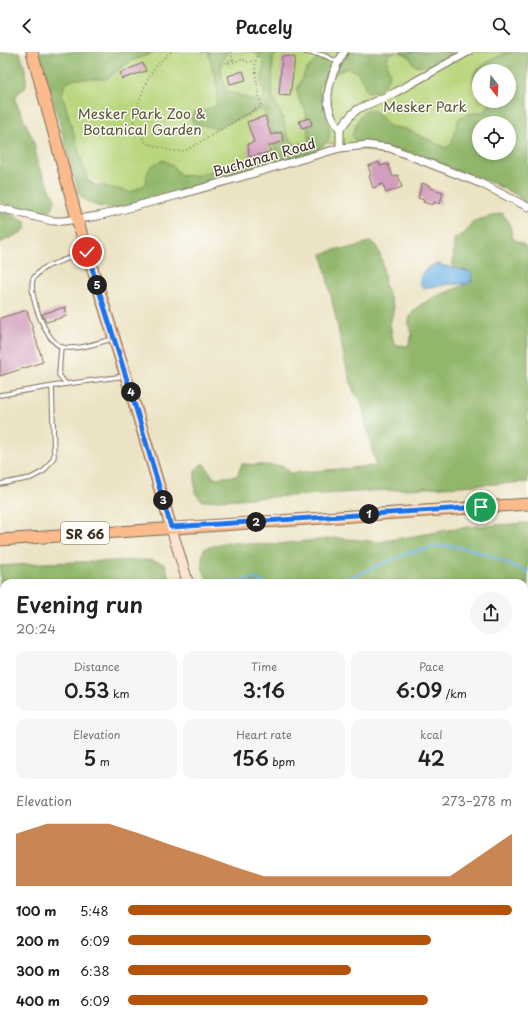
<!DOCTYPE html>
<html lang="en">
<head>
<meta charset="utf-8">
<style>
	:root { --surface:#fff; --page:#f6f6f6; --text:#222; --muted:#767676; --accent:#b45309 }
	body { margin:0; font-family:"Playpen Sans",sans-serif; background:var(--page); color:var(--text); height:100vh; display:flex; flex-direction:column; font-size:15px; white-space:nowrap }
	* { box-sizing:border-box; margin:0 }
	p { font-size:13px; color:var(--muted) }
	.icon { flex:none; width:22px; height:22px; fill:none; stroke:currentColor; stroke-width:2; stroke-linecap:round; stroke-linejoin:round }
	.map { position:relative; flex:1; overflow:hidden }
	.sheet { position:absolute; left:0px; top:527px; width:528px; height:444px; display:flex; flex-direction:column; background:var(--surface); border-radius:12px 12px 0 0; box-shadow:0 2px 6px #0003 }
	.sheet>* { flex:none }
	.needle { width:26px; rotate:163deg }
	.fabs { position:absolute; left:472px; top:12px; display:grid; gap:8px }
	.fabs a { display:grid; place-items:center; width:44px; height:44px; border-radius:50%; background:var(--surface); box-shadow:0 2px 6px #0003; font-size:20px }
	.pin { position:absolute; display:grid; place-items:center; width:34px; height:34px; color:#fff; margin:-17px; border:2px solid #fff; border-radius:50%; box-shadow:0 1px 4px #0007 }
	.km { position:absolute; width:20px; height:20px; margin:-10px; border-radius:50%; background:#222; color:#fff; font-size:11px; line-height:20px; text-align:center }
	.round { display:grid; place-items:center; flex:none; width:42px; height:42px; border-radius:21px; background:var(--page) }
	.head { display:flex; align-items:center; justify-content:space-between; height:68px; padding:0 16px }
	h1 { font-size:22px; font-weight:600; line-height:30px }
	.figures { display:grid; grid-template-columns:repeat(3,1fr); gap:6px; height:68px; padding:4px 16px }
	.figures div { display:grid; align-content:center; border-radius:10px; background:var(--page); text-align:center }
	.figures b { font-size:20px; font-weight:600 }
	.figures small { font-size:11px; font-weight:400 }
	.figures p { font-size:11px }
	.chart { height:112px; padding:8px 16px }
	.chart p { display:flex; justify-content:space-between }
	.chart svg { width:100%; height:72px; margin-top:4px; fill:var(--accent); opacity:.7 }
	ul { padding:0 16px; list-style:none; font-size:13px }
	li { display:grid; grid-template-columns:64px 48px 1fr; align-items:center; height:30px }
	li i { height:10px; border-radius:5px; background:var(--accent) }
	header { display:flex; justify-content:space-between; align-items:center; height:52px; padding:0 16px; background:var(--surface); font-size:18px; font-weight:600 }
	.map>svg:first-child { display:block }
	.green { fill:#b8d67c; stroke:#7a804d; fill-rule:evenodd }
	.forest { fill:#92b76c; stroke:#667045; fill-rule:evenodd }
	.water { fill:#73b5e8; stroke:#577083 }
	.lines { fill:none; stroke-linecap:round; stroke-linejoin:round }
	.stream { stroke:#73b5e8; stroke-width:2.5 }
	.building { fill:#d29ebd }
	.lane-casing { stroke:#796b58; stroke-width:5.5 }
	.street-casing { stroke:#796b58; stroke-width:9 }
	.secondary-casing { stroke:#796b58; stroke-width:12 }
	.primary-casing { stroke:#796b58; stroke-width:13 }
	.path { stroke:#796b58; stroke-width:1.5; stroke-dasharray:1 3; stroke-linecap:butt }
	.lane { stroke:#fff; stroke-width:3.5 }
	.street { stroke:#fff; stroke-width:7 }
	.secondary { stroke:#fde4d1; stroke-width:10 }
	.primary { stroke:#fbbb8c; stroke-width:11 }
	.route-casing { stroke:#fff; stroke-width:8 }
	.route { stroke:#1a73e8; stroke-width:5 }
	.labels { text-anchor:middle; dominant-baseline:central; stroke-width:3; stroke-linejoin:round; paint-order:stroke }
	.shield { fill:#fdfcf7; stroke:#75695f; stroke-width:1 }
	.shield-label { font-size:13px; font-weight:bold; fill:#3b2a1e }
	.park-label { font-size:14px; fill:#5a5536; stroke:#fdfcf7 }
	.street-label { font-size:14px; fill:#3b2a1e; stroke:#fdfcf7 }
</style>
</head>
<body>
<header><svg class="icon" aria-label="back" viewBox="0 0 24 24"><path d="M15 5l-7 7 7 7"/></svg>Pacely<svg class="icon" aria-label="search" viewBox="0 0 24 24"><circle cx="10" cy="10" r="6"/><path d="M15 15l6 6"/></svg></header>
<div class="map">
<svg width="528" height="971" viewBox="0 0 528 971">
	<rect width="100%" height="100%" fill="#fdfcf7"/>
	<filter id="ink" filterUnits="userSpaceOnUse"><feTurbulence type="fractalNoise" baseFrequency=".025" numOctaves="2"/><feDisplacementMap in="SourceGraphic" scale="8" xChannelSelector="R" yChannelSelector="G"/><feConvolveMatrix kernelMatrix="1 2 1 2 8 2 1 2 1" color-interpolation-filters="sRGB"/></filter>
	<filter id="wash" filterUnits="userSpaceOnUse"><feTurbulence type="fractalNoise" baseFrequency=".012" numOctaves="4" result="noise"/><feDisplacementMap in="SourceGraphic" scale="16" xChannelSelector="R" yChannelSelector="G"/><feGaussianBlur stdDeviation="0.9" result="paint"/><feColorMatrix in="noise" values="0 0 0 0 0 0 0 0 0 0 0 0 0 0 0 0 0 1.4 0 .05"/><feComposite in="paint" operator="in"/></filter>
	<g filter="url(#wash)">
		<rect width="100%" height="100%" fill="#ece3c4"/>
		<path class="green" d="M 115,0 L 528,0 L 528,148 L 460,116 L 323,90 L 123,146 L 83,119 L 57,30 ZM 479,19 L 509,19 L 509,49 L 479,49 ZM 479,71 L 509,71 L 509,101 L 479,101 Z"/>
		<g class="forest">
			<polygon points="0,0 20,0 26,21 26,35 17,42 15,48 33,87 39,115 55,147 54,152 51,158 37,161 0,150"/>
			<path d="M 40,0 L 155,0 L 129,10 L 106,27 L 74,27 L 65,32 L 62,42 L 87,127 L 96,133 L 131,140 L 146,132 C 146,118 150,113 163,108 L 173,114 L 180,123 L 194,124 L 276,100 L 271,76 L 263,57 L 215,76 L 193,71 L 191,66 L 194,61 L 215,55 C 222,32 212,21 208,0 L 228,0 C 216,13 222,24 227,39 L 259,50 L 265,43 L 261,31 L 264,10 L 254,0 L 279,0 L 273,6 L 272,44 L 282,64 L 288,85 L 296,93 L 307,90 L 309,86 L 305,57 L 299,48 L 297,38 L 306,18 L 318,6 L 323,7 L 331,15 L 341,11 L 347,2 L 346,0 L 396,0 L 388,2 L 387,12 L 390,22 L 385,32 L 378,39 L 367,40 L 358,21 L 348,16 L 326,25 L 319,33 C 320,48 332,72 329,86 C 327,93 319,97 313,101 L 117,156 C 101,156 89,154 79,142 Z"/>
			<path d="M 400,0 L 453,0 C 441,13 431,16 414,13 L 409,4 Z"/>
			<path d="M 510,0 L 528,0 L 528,152 L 515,142 L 496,132 L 429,109 L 415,101 L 355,89 L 352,84 L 360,63 L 368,57 C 378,58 383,66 388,74 L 406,77 L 446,96 L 451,93 L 459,66 L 469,62 L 486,59 L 491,49 L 509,49 L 509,19 L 479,19 L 479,33 L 473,31 L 474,21 L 492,7 ZM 479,71 L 509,71 L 509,101 L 479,101 Z"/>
			<polygon points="0,159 15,164 26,171 26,176 22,180 0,191"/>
			<path d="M 502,161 L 509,170 L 513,187 L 523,192 L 528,198 L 528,430 L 202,449 L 195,441 L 195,418 L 203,411 L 214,426 L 237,424 L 242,412 L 283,414 L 291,421 L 376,414 L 361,349 L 354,340 L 346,313 L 322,202 L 338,197 L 355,196 L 365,191 L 370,190 L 376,193 L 382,208 L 385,233 L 394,256 L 390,272 L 393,288 L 397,293 L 408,294 L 412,283 C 395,251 450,242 472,229 L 465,218 L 457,217 L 453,214 L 454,187 L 464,182 L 474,169 Z"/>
			<path d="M 528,471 L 528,617 L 524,604 L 524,531 L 209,531 C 202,518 200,511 204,497 L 226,490 L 268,493 L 337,486 L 379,490 L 466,475 Z"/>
			<polygon points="152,508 165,512 171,531 4,531 4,826 0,827 0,514 44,511"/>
		</g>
		<path class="water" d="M 436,212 L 471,220 L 472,229 L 467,232 L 450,232 L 423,236 C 415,225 425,215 436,212 Z"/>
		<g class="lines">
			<g class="stream">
				<polyline points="224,531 256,527 264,531"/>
				<polyline points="309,531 327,531"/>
				<path d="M 328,531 L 340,530 C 371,518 417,492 450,494 C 477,495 503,511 528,520"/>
				<polyline points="0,586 4,575"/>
				<polyline points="0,637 4,642"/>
				<polyline points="0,762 4,762"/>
			</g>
		</g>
		<g id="blocks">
			<g class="building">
				<polygon points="282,4 295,5 290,44 279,43"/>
				<polygon points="143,11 146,19 122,27 120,21"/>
				<polygon points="243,19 246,28 230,32 228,24"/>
				<polygon points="265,64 271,83 281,80 284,89 269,94 270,100 249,105 248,92 254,90 247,70"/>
				<polygon points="310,66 312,73 302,76 299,69"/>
				<polygon points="379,110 380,114 388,112 393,125 398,123 402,135 386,141 383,132 373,136 369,124 371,123 368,114"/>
				<polygon points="422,131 430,134 430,136 443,140 440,152 434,150 433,153 423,150 424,148 418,146"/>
				<polygon points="65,255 67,264 46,270 42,262"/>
				<polygon points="27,258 43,310 0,324 0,266"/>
			</g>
		</g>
	</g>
	<g filter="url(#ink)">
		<use href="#blocks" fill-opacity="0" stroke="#796b58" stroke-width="1"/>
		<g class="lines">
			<g class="lane-casing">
				<g id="lane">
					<polyline points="305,0 323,3 338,10"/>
					<path d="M 87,200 C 77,204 48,212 41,218 C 39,220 34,225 33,227 C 28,243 46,290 62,295 C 78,299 98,290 113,287"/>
					<polyline points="61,295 59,323 66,332 125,324"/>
					<polyline points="0,343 66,332"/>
					<polyline points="0,432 31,426 44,419 54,405 52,335"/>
					<polyline points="347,967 349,971"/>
				</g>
			</g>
			<g class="street-casing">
				<g id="street">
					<path d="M 340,77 C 319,54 329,24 344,0"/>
					<polyline points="340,96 340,77 352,62 358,57 396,40 468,0"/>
					<polyline points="0,156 52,169 63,169 98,164 182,142 340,96 367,93 390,96 482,132 528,155"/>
					<polyline points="524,808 528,807"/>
					<polyline points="524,875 528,874"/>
					<polyline points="34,967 35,971"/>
					<polyline points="152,967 153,971"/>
					<polyline points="443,967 444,971"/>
					<polyline points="523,967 524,971"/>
				</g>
			</g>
			<g class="secondary-casing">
				<g id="secondary">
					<polyline points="171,475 188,531"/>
					<polyline points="313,967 314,971"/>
				</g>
			</g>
			<g class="primary-casing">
				<g id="primary">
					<polyline points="32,0 77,167 137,360 171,475"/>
					<polyline points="0,488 528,452"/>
				</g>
			</g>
			<g class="path">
				<path d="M 171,0 C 146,19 141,43 133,72 L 146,91 L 172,99 L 185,99 L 261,54 C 259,41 251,10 259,0"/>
				<polyline points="231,0 233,8 226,10 227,12 243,7 246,10 255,9"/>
			</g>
			<use href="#lane" class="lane"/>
			<use href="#street" class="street"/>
			<use href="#secondary" class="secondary"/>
			<use href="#primary" class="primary"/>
		</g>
	</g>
	<g class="lines" filter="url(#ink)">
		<g class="route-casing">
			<polyline id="route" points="87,200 137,360 171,475 481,455"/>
		</g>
		<use href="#route" class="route"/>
	</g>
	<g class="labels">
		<rect class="shield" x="61" y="470" width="48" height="22" rx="3"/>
		<g class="shield-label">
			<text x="85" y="481">SR 66</text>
		</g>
		<g class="park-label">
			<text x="425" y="54">Mesker Park</text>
			<text x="142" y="61">Mesker Park Zoo &amp;<tspan x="142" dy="16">Botanical Garden</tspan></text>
		</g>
		<g class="street-label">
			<text transform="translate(264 105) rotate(-16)">Buchanan Road</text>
		</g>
	</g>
</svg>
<div class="fabs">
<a><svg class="needle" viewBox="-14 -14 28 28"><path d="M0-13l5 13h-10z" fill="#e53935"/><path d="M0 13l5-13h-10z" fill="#767676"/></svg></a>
<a><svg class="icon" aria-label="locate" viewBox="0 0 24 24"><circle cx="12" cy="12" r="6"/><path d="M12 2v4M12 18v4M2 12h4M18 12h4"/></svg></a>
</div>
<div class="pin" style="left:481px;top:455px;background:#1e9e55"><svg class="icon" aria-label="arrive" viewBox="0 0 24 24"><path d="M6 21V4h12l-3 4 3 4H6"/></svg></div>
<div class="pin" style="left:87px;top:200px;background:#d93025"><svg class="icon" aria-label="check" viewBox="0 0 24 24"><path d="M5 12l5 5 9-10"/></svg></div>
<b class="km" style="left:369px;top:462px">1</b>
<b class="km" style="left:256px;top:470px">2</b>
<b class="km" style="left:163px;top:448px">3</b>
<b class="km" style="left:131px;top:340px">4</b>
<b class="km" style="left:97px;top:233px">5</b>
<section class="sheet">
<div class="head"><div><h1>Evening run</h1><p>20:24</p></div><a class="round"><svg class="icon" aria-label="share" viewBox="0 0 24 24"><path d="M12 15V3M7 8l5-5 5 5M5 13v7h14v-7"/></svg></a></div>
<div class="figures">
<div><p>Distance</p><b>0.53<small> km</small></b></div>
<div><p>Time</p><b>3:16</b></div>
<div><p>Pace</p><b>6:09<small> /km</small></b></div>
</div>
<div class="figures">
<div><p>Elevation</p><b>5<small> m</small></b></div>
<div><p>Heart rate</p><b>156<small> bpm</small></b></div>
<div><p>kcal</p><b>42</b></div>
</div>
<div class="chart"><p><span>Elevation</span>273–278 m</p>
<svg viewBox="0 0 160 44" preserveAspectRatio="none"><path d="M0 44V12L10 6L20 6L30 6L40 12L50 19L60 25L70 32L80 38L90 38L100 38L110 38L120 38L130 38L140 38L150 25L160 12V44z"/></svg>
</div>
<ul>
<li><b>100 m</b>5:48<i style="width:100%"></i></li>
<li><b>200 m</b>6:09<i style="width:79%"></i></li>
<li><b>300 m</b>6:38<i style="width:58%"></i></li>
<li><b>400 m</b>6:09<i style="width:78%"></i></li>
</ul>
</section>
</div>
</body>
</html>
